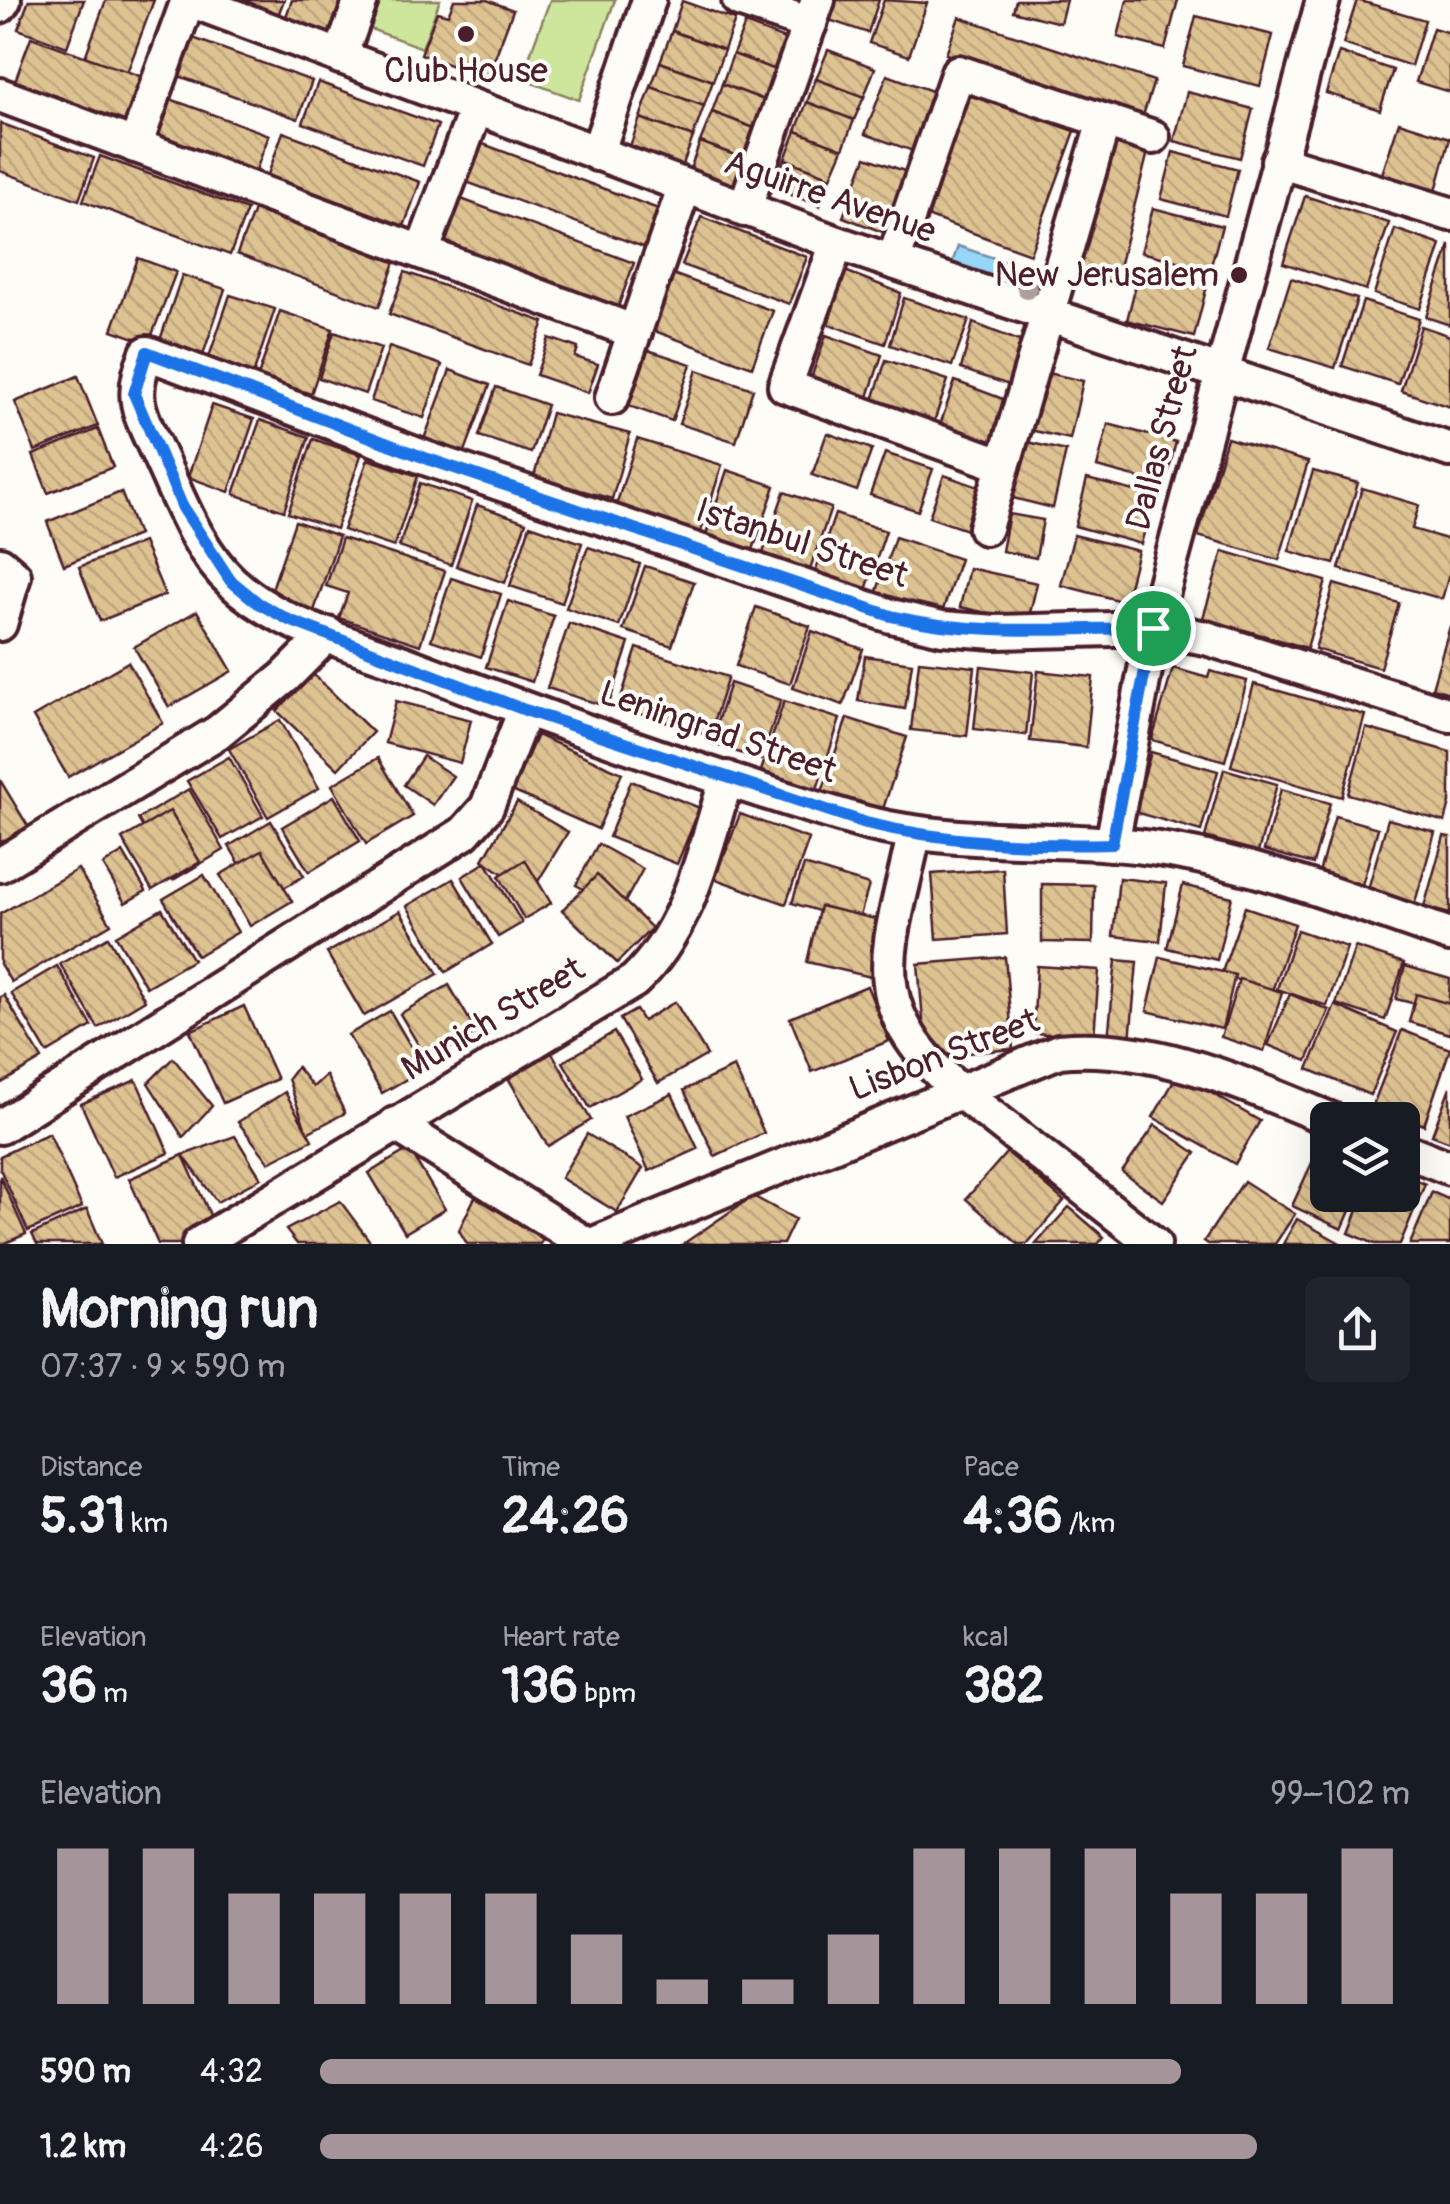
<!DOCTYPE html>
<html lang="en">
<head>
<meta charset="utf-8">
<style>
	:root { --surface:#171b24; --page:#20242c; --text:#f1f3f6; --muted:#9ea1a6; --accent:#a6949b }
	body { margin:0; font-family:Pangolin,sans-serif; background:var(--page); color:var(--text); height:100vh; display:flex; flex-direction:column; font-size:38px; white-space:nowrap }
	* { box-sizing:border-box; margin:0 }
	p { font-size:32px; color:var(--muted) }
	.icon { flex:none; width:55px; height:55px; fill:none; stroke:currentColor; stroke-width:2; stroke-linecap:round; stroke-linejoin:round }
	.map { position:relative; height:1244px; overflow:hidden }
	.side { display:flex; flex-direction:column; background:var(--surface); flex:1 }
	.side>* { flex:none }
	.controls { position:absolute; left:1310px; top:1102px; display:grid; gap:20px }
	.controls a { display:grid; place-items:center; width:110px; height:110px; border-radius:15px; background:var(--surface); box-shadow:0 10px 40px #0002; font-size:50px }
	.pin { position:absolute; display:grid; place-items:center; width:85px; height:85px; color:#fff; margin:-42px; border:5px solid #fff; border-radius:50%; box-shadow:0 2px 10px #0007 }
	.round { display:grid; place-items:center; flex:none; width:105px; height:105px; border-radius:15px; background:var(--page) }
	.headline { display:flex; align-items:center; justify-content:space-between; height:170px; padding:0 40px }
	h1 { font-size:55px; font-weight:700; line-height:75px }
	.stats { display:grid; grid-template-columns:repeat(3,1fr); gap:15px; height:170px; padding:10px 40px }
	.stats div { display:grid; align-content:center }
	.stats b { font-size:50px; font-weight:700 }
	.stats small { font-size:28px; font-weight:400 }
	.stats p { font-size:28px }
	.chart { height:280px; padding:20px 40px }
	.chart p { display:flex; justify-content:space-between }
	.chart svg { width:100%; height:180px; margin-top:10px; stroke:var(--accent); stroke-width:6 }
	ul { padding:0 40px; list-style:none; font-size:32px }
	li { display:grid; grid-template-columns:160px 120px 1fr; align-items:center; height:75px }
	li i { height:25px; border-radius:12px; background:var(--accent) }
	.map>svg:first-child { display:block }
	.garden { fill:#cee69c; stroke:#8c8264; stroke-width:2.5 }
	.water { fill:#96d6f8; stroke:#788da6; stroke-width:2.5 }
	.building { fill:url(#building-back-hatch); stroke:#4a1f2b; stroke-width:2.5 }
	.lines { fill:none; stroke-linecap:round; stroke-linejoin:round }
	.minor-casing { stroke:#4a1f2b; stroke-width:40 }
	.minor { stroke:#fdfcf7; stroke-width:32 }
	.tree { fill:#ad9e96 }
	.route-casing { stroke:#fff; stroke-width:20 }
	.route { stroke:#1a73e8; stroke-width:12 }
	.poi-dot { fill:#4a1f2b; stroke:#fdfcf7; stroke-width:4 }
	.labels { text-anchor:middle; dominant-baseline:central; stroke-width:8; stroke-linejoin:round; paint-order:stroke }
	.poi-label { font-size:35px; fill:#4a1f2b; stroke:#fdfcf7 }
	.street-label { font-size:35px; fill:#4a1f2b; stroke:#fdfcf7 }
</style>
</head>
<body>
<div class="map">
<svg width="1450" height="1244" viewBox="0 0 1450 1244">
	<defs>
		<pattern id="building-back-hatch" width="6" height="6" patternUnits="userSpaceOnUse" patternTransform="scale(2.5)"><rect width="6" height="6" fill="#ddc292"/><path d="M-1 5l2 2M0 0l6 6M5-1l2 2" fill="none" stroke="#bfa67e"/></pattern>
	</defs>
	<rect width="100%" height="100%" fill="#fdfcf7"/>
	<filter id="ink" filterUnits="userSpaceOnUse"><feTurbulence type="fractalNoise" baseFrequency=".01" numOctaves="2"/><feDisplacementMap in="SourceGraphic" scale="20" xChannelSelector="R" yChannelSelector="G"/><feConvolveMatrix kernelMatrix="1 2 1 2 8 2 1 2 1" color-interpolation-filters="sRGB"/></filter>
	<g filter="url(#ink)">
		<g class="garden">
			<polygon points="375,0 440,0 422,48 365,27"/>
			<polygon points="550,0 615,0 579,100 521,79"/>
		</g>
		<polygon class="water" points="958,246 1015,265 1007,291 950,269"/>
		<g class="building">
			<polygon points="29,0 84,0 67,47 18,29"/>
			<polygon points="106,0 154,0 127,73 85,57"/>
			<polygon points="223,0 284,0 275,23"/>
			<polygon points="292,0 350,0 335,41 284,22"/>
			<polygon points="454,0 487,0 513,10 487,79 421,54 437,12 448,15"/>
			<polygon points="832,0 879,0 868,33 826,19"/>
			<polygon points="884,0 927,3 909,56 869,43"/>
			<polygon points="1016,0 1066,0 1060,23 1013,11"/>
			<polygon points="1127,0 1178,0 1165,49 1118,37"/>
			<polygon points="1357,0 1425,20 1411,66 1343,44"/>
			<polygon points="682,1 735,20 724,50 672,31"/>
			<polygon points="1196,16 1273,35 1260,86 1183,66"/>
			<polygon points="959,17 1154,81 1142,119 946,54"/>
			<polygon points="745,24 795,43 783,73 733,54"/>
			<polygon points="1433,28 1450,33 1450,92 1416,82"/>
			<polygon points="672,31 724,50 713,81 660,62"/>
			<polygon points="179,33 312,81 298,119 165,71"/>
			<polygon points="31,37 151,80 135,125 15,81"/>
			<polygon points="828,50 875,68 864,97 816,79"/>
			<polygon points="1339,52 1393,70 1380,110 1326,93"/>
			<polygon points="733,54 783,73 772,103 722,84"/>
			<polygon points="660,62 713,81 704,106 651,87"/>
			<polygon points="887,75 935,92 913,151 865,134"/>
			<polygon points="816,79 864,97 854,120 807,102"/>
			<polygon points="318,82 438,125 423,166 303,123"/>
			<polygon points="722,84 772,103 762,131 712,112"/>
			<polygon points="651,87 704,106 693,137 640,118"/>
			<polygon points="969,92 1075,131 1030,254 924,215"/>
			<polygon points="1187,92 1253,109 1240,158 1174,141"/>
			<polygon points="162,96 269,135 254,176 147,138"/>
			<polygon points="807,102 854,120 843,149 796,131"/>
			<polygon points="712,112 762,131 750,161 700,142"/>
			<polygon points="640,118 693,137 682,167 629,149"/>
			<polygon points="1399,122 1450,138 1436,191 1382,174"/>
			<polygon points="0,123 94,158 79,200 0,171"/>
			<polygon points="796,131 843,149 831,177 785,159"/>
			<polygon points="283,132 420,182 402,232 265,183"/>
			<polygon points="475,141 661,210 646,248 461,180"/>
			<polygon points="700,142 750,161 739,191 689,172"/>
			<polygon points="1111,143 1148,152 1115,283 1077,273"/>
			<polygon points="1173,152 1238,169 1226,216 1161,199"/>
			<polygon points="100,156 247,210 230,255 83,201"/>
			<polygon points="866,157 907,172 885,233 843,217"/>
			<polygon points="785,159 831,177 820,206 773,188"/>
			<polygon points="453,196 634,263 618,307 437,240"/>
			<polygon points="1305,196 1389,223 1366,290 1283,263"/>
			<polygon points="1153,208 1222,226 1210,269 1141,252"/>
			<polygon points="254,210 395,262 379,307 237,254"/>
			<polygon points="701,217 807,257 789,304 682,265"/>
			<polygon points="1395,229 1441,245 1420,309 1374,294"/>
			<polygon points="1450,245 1450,325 1426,317"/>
			<polygon points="138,258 176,272 149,343 112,330"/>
			<polygon points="1141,265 1208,282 1194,337 1127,320"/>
			<polygon points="845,271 901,293 885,344 828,324"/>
			<polygon points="405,272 544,322 528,365 389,314"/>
			<polygon points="670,273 773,311 752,367 649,329"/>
			<polygon points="182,275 225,289 202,358 159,343"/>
			<polygon points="1291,278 1357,299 1335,368 1269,348"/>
			<polygon points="230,295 275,309 253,375 208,360"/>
			<polygon points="904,298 969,320 952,366 890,345"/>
			<polygon points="1363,301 1419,319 1398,384 1342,366"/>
			<polygon points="280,311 333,329 311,394 258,376"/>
			<polygon points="973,323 1027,344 1012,386 961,369"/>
			<polygon points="1421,326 1450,336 1450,407 1401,391"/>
			<polygon points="334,332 381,348 365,394 319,378"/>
			<polygon points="826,335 882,355 866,403 809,384"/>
			<polygon points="549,338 578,348 575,357 598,364 588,393 536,375"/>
			<polygon points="389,347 442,365 424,418 371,401"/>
			<polygon points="648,350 691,364 672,421 629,406"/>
			<polygon points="886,360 948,380 932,428 872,403"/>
			<polygon points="450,370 490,385 461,462 421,447"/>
			<polygon points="697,370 753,389 736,442 679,424"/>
			<polygon points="1043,372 1083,381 1070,439 1030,430"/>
			<polygon points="78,376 98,426 35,451 15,402"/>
			<polygon points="955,381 1011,402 994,449 938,431"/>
			<polygon points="496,387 547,405 531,453 479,436"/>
			<polygon points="212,405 254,419 229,492 188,477"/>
			<polygon points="551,413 630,434 612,499 534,477"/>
			<polygon points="260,420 309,437 284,511 234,494"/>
			<polygon points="1108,424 1176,442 1165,485 1097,467"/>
			<polygon points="98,429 113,467 48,493 33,455"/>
			<polygon points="827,433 872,449 857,491 812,475"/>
			<polygon points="1227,438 1308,462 1279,560 1198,536"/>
			<polygon points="313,439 361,455 336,529 288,513"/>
			<polygon points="637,439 722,465 699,538 614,512"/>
			<polygon points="1023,441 1066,451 1053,508 1009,497"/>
			<polygon points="885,453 933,469 918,511 870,495"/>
			<polygon points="368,459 418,476 394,547 343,530"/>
			<polygon points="727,470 775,486 752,553 705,538"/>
			<polygon points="1313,471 1358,483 1334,564 1289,551"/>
			<polygon points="944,475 987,490 972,532 929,517"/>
			<polygon points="1087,479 1154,496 1141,544 1075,526"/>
			<polygon points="420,483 472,501 451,565 399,547"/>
			<polygon points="1362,488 1419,505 1412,529 1450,540 1450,571 1442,599 1339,569"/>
			<polygon points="121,492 138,535 64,565 47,522"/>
			<polygon points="784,492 831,508 810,569 763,553"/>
			<polygon points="477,505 526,522 505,583 456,566"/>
			<polygon points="835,514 886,531 865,593 814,576"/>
			<polygon points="1009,514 1043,520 1036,558 1002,551"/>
			<polygon points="295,521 339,536 314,611 270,595"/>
			<polygon points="530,525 582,543 562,603 510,586"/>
			<polygon points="1074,535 1138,551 1125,602 1061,585"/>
			<polygon points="895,537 960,559 939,622 874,600"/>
			<polygon points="342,538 445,571 420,645 339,618 348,593 326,586"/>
			<polygon points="143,542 165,595 100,621 79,567"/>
			<polygon points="588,547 640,564 619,626 566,608"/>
			<polygon points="1223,551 1326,581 1307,648 1203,618"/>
			<polygon points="645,566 694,582 672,646 623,630"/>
			<polygon points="969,568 1037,583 1028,622 960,607"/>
			<polygon points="451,578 501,594 481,657 431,640"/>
			<polygon points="1334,584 1399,603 1380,668 1315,649"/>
			<polygon points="508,601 554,616 532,682 486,667"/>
			<polygon points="756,607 810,626 790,684 736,666"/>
			<polygon points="197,611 232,671 169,707 134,647"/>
			<polygon points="569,623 629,643 608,707 547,688"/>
			<polygon points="1450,626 1450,693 1432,688"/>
			<polygon points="812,631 863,649 843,705 793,688"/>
			<polygon points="637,648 728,677 709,736 618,707"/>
			<polygon points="865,656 912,663 905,709 858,701"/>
			<polygon points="919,661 975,667 967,736 911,730"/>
			<polygon points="128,662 163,723 68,777 33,717"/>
			<polygon points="981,666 1033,672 1026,735 974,729"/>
			<polygon points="1173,668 1208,678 1210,671 1247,681 1225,761 1152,740"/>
			<polygon points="1038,671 1093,677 1086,747 1030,741"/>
			<polygon points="313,674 373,732 338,769 277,711"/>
			<polygon points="730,683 781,700 761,760 710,743"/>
			<polygon points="1254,684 1365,715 1342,797 1231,766"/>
			<polygon points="396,701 471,720 460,763 385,743"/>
			<polygon points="784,701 840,719 817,789 761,771"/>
			<polygon points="847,718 907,737 882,812 822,792"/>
			<polygon points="280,720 319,788 268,817 229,749"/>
			<polygon points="1366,728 1450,752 1450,803 1445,822 1348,794"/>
			<polygon points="537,735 622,773 598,829 512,791"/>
			<polygon points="1151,752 1218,771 1201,831 1134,812"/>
			<polygon points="423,756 453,776 433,805 404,785"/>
			<polygon points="229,757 263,816 222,839 187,781"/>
			<polygon points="378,758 413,816 366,844 332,785"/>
			<polygon points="1224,769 1277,784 1258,852 1205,837"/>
			<polygon points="0,780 28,826 0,843"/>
			<polygon points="631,781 700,808 677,864 609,837"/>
			<polygon points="189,789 224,850 173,880 138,819"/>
			<polygon points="1281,789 1330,803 1313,864 1264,850"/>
			<polygon points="334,796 360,841 309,872 282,827"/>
			<polygon points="517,802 568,832 531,893 483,860"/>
			<polygon points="170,811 200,862 152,890 122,839"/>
			<polygon points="740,814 809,839 786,904 707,876 716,851 725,854"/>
			<polygon points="1335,816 1378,828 1362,885 1319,873"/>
			<polygon points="1388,819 1435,832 1414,906 1367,893"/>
			<polygon points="271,821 304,876 262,901 229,846"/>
			<polygon points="1444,836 1450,837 1450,914 1424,907"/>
			<polygon points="598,844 643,869 621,909 576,885"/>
			<polygon points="262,850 292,901 250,926 220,875"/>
			<polygon points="123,852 146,891 125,903 103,865"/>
			<polygon points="525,860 551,903 524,919 499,876"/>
			<polygon points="486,862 522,923 498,937 462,877"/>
			<polygon points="804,865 869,885 858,923 792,903"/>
			<polygon points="78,869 111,924 11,982 0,964 0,914"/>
			<polygon points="1003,869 1007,934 937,939 932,874"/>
			<polygon points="204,875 238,932 197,956 163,899"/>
			<polygon points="597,875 652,928 617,963 562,910"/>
			<polygon points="1119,878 1166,883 1160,941 1113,936"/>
			<polygon points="453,879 492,944 446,972 407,906"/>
			<polygon points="1042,884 1094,885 1093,943 1042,942"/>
			<polygon points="1183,885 1232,897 1217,960 1167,948"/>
			<polygon points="820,906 884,921 871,977 807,962"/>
			<polygon points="1245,907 1295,924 1272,991 1221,975"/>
			<polygon points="162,909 193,960 146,987 116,936"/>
			<polygon points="400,911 438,974 364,1016 327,953"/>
			<polygon points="1297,930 1347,947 1327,1006 1277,989"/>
			<polygon points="108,937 145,1000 98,1028 60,964"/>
			<polygon points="1355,947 1404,963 1385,1020 1336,1004"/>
			<polygon points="1005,957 1013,1049 944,1055 924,1031 918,964"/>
			<polygon points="1160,957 1235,975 1222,1029 1147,1011"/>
			<polygon points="1116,960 1137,962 1130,1041 1108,1039"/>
			<polygon points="57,966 92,1026 47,1053 11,993"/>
			<polygon points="1037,966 1099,970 1094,1037 1033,1033"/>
			<polygon points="1405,966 1450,979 1448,1012 1396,999"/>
			<polygon points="1239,979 1282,992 1264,1051 1221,1037"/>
			<polygon points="449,985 477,1033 428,1061 400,1014"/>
			<polygon points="867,986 889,1041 812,1072 790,1018"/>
			<polygon points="1290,994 1329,1010 1307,1061 1268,1045"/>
			<polygon points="1416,994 1450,1004 1450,1034 1409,1022"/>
			<polygon points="4,995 42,1059 0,1084 0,997"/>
			<polygon points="675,1002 707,1055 658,1083 620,1019 636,1010 643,1021"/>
			<polygon points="1335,1005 1397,1032 1370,1095 1308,1069"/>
			<polygon points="244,1006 277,1079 223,1103 190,1031"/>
			<polygon points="390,1011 424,1069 382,1093 348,1035"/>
			<polygon points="1402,1030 1450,1049 1424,1125 1373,1105"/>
			<polygon points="614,1032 642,1079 590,1108 563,1062"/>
			<polygon points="552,1053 591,1120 548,1146 508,1078"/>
			<polygon points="173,1058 212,1106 183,1137 148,1083"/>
			<polygon points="297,1067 313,1087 326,1075 345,1113 307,1133 288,1079"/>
			<polygon points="734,1067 764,1133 715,1156 684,1090"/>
			<polygon points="1178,1074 1260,1121 1235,1164 1153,1117"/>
			<polygon points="136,1080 169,1153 114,1177 81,1104"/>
			<polygon points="1450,1087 1450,1142 1432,1135"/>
			<polygon points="285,1092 312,1140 269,1162 238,1122"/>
			<polygon points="672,1094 698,1149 649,1171 624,1116"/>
			<polygon points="1155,1125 1196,1153 1163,1201 1122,1172"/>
			<polygon points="49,1133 82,1207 28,1231 0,1169 0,1156"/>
			<polygon points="587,1134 643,1168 617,1212 561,1178"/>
			<polygon points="235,1136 261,1178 217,1202 183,1155"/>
			<polygon points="1323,1139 1328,1141 1328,1195 1357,1195 1342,1229 1292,1206"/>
			<polygon points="409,1149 445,1209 405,1233 369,1173"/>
			<polygon points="1007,1152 1064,1201 1027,1244 1018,1244 966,1199"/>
			<polygon points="183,1155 216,1228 180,1244 158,1244 129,1179"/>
			<polygon points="1402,1174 1425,1184 1400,1244 1375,1244 1349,1233 1364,1195 1402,1195"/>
			<polygon points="0,1176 26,1234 3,1244 0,1244"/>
			<polygon points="1244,1181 1295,1214 1275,1244 1208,1244 1204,1241"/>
			<polygon points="1432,1192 1450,1200 1450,1244 1410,1244"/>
			<polygon points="753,1196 795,1219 783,1244 683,1244"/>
			<polygon points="475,1197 546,1232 540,1244 467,1244 459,1230"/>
			<polygon points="340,1201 372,1244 297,1244 286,1230"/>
			<polygon points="1069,1207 1104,1237 1098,1244 1036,1244"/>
			<polygon points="87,1209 102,1244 37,1244 32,1234"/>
			<polygon points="1297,1219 1342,1244 1283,1244"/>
		</g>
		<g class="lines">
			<g class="minor-casing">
				<g id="minor">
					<polyline points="190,0 837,243 1450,450"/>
					<polyline points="739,0 810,24"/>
					<polyline points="0,6 4,0"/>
					<polyline points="340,57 361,0"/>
					<polyline points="0,95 635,332"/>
					<polyline points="135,146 188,0"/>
					<polyline points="597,154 649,0"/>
					<polyline points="1278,161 1450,214"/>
					<polyline points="744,210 818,0"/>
					<polyline points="837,243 785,386 1003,465"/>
					<polyline points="422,252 476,109"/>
					<polyline points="893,262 958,72 1153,137"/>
					<polyline points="612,398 684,188"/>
					<polyline points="985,528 1104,121"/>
					<polyline points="0,564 14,576 0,624"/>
					<path d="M 1450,715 L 1206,638 L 1153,628 L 995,632 L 942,628 L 891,616 L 428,459 L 147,353 C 127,399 141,415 160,458 C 179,499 198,551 232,582 C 279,626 350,643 409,665 C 559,723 712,778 866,823 C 971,849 1069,833 1171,851 C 1267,867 1358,904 1450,935"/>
					<path d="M 914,835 C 890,951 857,1001 958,1090 L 1154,1244"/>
					<polyline points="1112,844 1153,628 1323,0"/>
					<polyline points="0,865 218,732 285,677 328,634"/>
					<polyline points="395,1124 586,1244"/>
					<polyline points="0,1127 464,833 487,807 525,710"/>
					<polyline points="1402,1149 1450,1168"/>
					<path d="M 199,1244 L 634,981 C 690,928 704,850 727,778"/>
					<path d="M 594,1244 L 1059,1051 C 1154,1042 1246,1085 1332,1120"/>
				</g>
			</g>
			<use href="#minor" class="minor"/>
		</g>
		<circle class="tree" cx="1027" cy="288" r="10"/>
	</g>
	<g class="lines" filter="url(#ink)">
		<g class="route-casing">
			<path id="route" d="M 147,352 L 428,459 L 891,616 C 978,637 1064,628 1153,628 L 1112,844 C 1030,846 947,843 866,823 L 525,710 L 289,620 L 258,603 L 230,580 L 183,508 L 134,394 Z"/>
		</g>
		<use href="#route" class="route"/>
	</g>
	<g class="poi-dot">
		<circle cx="466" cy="34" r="10"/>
		<circle cx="1239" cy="275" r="10"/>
	</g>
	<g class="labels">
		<g class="poi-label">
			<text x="466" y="71">Club House</text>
			<text x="1219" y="275" text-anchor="end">New Jerusalem</text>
		</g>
		<g class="street-label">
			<text transform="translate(830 197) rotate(19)">Aguirre Avenue</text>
			<text transform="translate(1162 438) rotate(-75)">Dallas Street</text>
			<text transform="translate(802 543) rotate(18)">Istanbul Street</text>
			<text transform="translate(718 732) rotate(19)">Leningrad Street</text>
			<text transform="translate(493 1019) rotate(-31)">Munich Street</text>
			<text transform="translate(944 1055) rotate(-21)">Lisbon Street</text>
		</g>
	</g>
</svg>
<div class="controls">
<a><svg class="icon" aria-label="layers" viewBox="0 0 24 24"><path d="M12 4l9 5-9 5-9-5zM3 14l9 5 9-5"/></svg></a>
</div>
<div class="pin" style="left:1153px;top:628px;background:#1e9e55"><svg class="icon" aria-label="arrive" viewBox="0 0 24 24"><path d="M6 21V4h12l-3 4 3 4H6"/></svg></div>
</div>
<section class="side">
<div class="headline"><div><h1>Morning run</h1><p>07:37 · 9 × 590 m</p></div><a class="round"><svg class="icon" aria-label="share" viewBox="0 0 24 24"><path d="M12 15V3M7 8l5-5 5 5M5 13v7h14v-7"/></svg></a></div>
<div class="stats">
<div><p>Distance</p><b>5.31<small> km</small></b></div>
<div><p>Time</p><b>24:26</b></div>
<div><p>Pace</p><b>4:36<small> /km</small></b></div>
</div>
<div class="stats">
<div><p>Elevation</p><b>36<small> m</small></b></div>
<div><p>Heart rate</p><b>136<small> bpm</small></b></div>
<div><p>kcal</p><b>382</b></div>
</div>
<div class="chart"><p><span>Elevation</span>99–102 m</p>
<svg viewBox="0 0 160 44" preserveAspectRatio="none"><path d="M5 44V6M15 44V6M25 44V17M35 44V17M45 44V17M55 44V17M65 44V27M75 44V38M85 44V38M95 44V27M105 44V6M115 44V6M125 44V6M135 44V17M145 44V17M155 44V6"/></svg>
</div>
<ul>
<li><b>590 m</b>4:32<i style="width:79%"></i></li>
<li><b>1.2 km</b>4:26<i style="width:86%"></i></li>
</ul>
</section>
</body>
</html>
